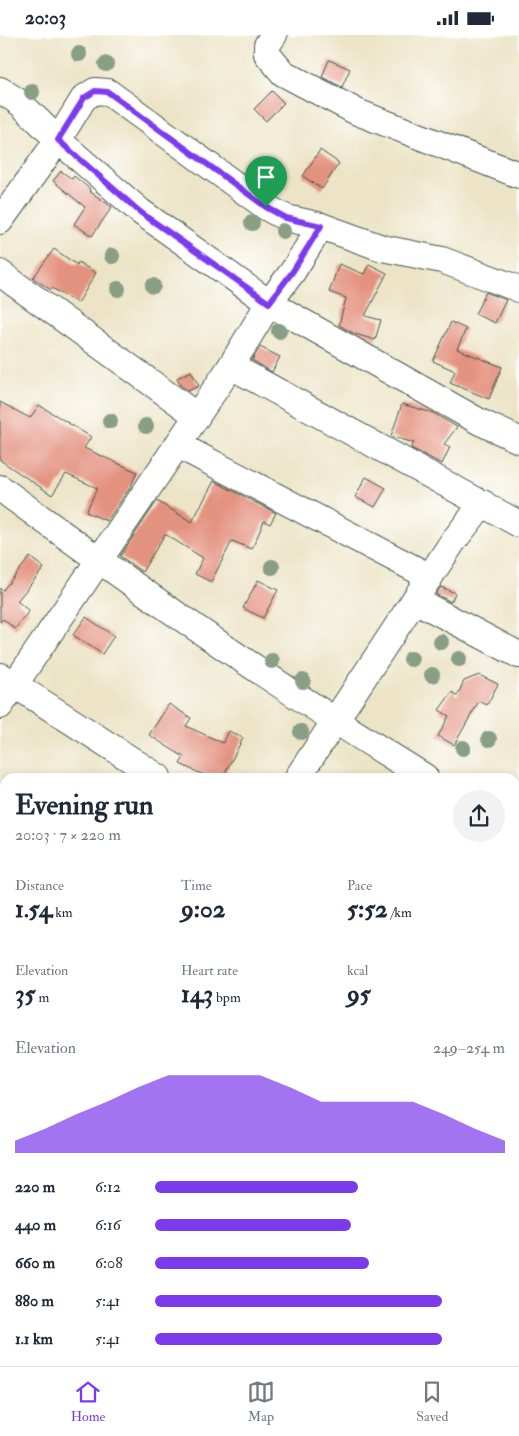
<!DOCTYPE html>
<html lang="en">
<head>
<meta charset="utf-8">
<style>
	:root { --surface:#fff; --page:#f2f2f3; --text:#1f2937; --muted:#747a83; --line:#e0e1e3; --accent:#7c3aed }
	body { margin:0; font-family:"IM FELL Double Pica",serif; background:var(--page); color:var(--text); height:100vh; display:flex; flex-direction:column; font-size:19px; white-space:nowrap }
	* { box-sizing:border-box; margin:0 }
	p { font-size:16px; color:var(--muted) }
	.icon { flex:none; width:28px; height:28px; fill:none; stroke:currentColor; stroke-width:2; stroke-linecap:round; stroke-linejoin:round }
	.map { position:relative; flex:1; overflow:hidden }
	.details { position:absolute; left:0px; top:738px; width:520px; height:594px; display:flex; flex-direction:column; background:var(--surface); border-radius:15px 15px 0 0; box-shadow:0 2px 8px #0003 }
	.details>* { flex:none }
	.pin { position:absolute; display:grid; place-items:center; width:42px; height:42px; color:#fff; margin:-51px -21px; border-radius:50% 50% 50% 0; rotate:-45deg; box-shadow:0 0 5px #0007 }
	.pin .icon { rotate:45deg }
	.round { display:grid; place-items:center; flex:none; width:52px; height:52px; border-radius:26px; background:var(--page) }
	.headline { display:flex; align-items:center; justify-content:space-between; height:85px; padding:0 15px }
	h1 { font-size:28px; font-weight:700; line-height:38px }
	.figures { display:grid; grid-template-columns:repeat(3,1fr); gap:8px; height:85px; padding:5px 15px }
	.figures div { display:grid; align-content:center }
	.figures b { font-size:25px; font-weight:700 }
	.figures small { font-size:14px; font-weight:400 }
	.figures p { font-size:14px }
	.chart { height:140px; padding:10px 15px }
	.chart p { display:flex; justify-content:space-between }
	.chart svg { width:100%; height:90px; margin-top:5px; fill:var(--accent); opacity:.7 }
	ul { padding:0 15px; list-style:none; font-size:16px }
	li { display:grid; grid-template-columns:80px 60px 1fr; align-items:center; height:38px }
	li i { height:12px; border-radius:6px; background:var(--accent) }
	.status { display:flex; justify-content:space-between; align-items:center; height:35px; padding:0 25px; background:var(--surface); direction:ltr }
	.status svg { height:14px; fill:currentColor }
	.tabs { display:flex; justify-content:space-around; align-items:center; height:70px; border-top:1px solid var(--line); background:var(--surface); font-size:14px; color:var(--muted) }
	.tabs a { display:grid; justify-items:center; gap:2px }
	.tabs .current { color:var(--accent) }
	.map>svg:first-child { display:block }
	.building { fill:#e49280 }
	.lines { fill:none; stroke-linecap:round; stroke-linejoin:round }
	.minor-casing { stroke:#3e564a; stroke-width:28 }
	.minor { stroke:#fff; stroke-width:26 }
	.tree { fill:#889f85 }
	.route-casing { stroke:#fff; stroke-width:10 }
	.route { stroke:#7c3aed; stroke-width:6 }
</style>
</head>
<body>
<div class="status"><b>20:03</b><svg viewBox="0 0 49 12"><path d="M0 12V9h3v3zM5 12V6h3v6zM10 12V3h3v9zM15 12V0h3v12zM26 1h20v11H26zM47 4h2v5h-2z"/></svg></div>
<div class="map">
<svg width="519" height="1331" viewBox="0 0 519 1331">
	<rect width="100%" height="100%" fill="#fff"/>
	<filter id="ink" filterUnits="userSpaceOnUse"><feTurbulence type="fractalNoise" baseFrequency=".02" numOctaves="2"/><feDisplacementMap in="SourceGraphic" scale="10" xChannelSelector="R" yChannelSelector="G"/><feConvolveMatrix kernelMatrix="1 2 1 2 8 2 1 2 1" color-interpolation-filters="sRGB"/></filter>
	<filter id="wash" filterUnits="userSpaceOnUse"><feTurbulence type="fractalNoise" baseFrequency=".0096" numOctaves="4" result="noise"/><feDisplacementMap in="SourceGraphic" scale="20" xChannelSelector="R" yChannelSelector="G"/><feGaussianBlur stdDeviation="1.12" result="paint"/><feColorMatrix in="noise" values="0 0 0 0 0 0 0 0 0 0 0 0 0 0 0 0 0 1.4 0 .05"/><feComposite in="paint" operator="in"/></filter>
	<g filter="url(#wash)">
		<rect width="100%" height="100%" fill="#ede4c7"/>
		<g id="blocks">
			<g class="building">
				<polygon points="329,25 350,34 342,52 322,42"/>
				<polygon points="272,56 284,68 266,86 254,74"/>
				<polygon points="320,115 339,128 322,154 303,141"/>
				<polygon points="61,136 72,144 74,141 90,154 89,156 112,172 92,201 74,189 85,172 53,146"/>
				<polygon points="54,214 77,230 78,227 96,238 78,268 52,253 51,255 33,243"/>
				<polygon points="339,229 364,239 369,229 387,238 365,281 381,285 375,305 355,299 339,290 346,263 329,257"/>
				<polygon points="486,257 506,265 495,288 475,279"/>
				<polygon points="451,287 466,294 457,314 502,332 489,364 450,348 455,336 433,326"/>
				<polygon points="260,312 280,322 272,337 252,325"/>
				<polygon points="191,336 199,351 188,356 180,350 177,343"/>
				<polygon points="0,367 30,383 39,370 91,402 84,413 137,437 131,451 107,486 86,477 97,453 66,439 52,460 0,425"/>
				<polygon points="402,369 433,378 457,392 444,409 450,412 442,429 411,413 414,408 391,401"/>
				<polygon points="366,442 386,453 375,472 355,462"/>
				<polygon points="214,446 276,478 270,489 264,486 252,514 232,506 211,547 195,539 203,523 165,499 142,537 120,521 157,466 192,487"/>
				<polygon points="30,522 44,533 17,566 29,576 15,594 3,584 0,587 0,553 3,555"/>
				<polygon points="258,545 278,555 263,583 243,573"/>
				<polygon points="441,552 455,558 451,567 436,559"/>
				<polygon points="86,582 114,601 102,619 73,600"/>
				<polygon points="479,640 498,649 487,670 479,666 454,710 438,701 449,681 439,675 452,657 457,661 464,646"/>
				<polygon points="169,669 191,683 186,691 223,708 229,696 243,703 223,742 208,742 180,729 184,722 149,700"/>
			</g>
		</g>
	</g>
	<g filter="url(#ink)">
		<use href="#blocks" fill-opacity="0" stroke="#3e564a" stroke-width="1"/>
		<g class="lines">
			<g class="minor-casing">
				<g id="minor">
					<polyline points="274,0 267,10 267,19 283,38 357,77 519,140"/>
					<polyline points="0,55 20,68 58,105 141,177 269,268 480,387 519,405"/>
					<polyline points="0,186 58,105 84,63 95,56 108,57 266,172 286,183 321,191 382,213 442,225 519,254"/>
					<polyline points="0,238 197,381"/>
					<polyline points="231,331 519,489"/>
					<polyline points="178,410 430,542"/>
					<path d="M 0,453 C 138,555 278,652 425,742"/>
					<polyline points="415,565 519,620"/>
					<polyline points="1,641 158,742"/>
					<polyline points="0,671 231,331 269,268 293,236 321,191"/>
					<polyline points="298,742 452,508 483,468"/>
					<polyline points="515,797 519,799"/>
					<polyline points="0,829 5,832"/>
					<polyline points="515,870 519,862"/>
					<polyline points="515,977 519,979"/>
					<polyline points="0,1006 5,1009"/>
					<polyline points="515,1163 519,1165"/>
					<polyline points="0,1195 5,1188"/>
					<polyline points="205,1326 213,1331"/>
					<polyline points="486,1326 493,1331"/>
					<polyline points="253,1331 256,1326"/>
				</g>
			</g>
			<use href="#minor" class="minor"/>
		</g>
		<g class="tree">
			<circle cx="79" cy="19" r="8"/>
			<circle cx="106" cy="29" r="8"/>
			<circle cx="32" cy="57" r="8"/>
			<circle cx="252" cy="188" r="8"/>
			<circle cx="283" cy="196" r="8"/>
			<circle cx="112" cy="221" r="8"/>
			<circle cx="153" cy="251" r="8"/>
			<circle cx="118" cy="254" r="8"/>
			<circle cx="279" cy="296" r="8"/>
			<circle cx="110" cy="386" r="8"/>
			<circle cx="146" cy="391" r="8"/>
			<circle cx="272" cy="532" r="8"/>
			<circle cx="441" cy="607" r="8"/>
			<circle cx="411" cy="624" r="8"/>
			<circle cx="459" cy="624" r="8"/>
			<circle cx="272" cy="626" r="8"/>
			<circle cx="432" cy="640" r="8"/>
			<circle cx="303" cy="646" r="8"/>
			<circle cx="301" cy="697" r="8"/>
			<circle cx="489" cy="704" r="8"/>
			<circle cx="463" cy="713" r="8"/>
		</g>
	</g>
	<g class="lines" filter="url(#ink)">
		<g class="route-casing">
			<polygon id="route" points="95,56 108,57 266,172 286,183 321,191 293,236 269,268 140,177 58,105 84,63"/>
		</g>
		<use href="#route" class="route"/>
	</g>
</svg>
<div class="pin" style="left:266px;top:172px;background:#1e9e55"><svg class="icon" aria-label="arrive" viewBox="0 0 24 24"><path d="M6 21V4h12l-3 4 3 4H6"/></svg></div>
<section class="details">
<div class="headline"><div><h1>Evening run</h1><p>20:03 · 7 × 220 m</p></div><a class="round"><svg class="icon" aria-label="share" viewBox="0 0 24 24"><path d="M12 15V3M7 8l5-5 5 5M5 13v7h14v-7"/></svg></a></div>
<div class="figures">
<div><p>Distance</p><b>1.54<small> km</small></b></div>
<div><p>Time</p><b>9:02</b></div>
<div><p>Pace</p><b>5:52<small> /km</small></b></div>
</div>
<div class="figures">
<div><p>Elevation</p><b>35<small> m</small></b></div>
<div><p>Heart rate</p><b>143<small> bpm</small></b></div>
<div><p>kcal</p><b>95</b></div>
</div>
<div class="chart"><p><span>Elevation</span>249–254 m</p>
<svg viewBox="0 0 160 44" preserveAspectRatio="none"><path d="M0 44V38L10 32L20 25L30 19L40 12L50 6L60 6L70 6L80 6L90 12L100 19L110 19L120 19L130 19L140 25L150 32L160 38V44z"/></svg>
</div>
<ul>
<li><b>220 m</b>6:12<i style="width:58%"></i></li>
<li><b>440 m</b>6:16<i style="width:56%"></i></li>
<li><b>660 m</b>6:08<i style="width:61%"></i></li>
<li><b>880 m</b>5:41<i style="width:82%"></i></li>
<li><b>1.1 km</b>5:41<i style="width:82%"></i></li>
</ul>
</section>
</div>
<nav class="tabs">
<a class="current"><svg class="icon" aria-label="home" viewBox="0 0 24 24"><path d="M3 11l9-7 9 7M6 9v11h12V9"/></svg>Home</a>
<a><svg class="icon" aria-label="map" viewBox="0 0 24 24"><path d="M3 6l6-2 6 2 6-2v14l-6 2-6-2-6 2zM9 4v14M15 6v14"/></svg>Map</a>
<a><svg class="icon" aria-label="saved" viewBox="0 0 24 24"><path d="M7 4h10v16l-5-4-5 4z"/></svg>Saved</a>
</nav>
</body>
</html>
